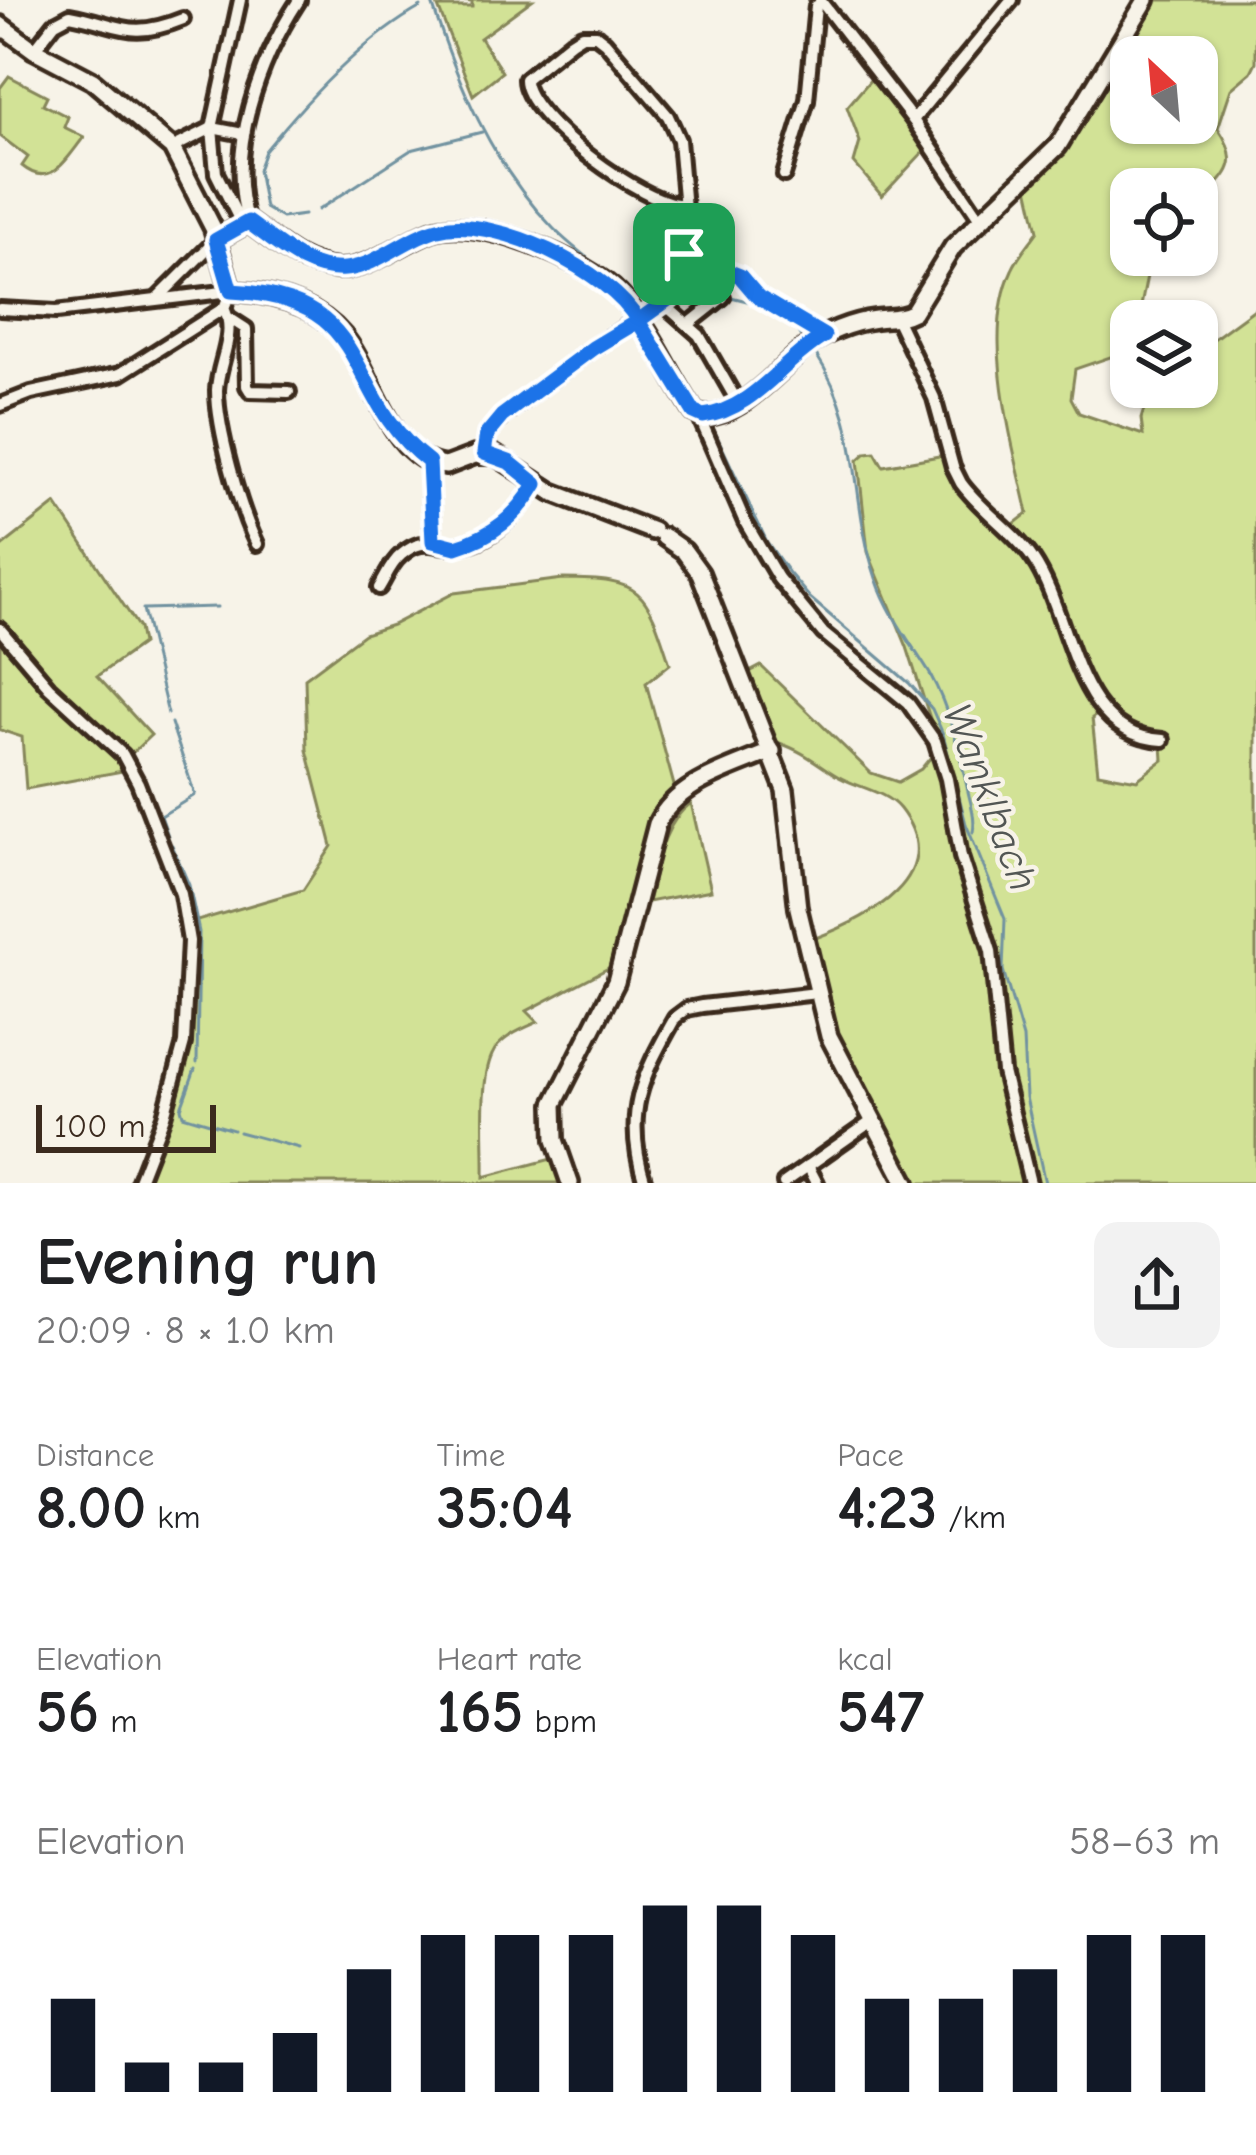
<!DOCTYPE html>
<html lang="en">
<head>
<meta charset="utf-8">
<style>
	:root { --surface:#fff; --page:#f2f2f2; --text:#202124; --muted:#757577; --accent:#111827 }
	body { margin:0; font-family:"Comic Neue",sans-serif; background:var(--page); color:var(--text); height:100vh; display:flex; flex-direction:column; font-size:45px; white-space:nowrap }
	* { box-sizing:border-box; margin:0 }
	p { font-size:39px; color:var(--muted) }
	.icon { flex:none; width:66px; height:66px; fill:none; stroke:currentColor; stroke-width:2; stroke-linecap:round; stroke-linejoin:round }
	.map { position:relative; height:1183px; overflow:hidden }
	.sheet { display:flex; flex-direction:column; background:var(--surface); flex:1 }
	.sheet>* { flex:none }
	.needle { width:78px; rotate:334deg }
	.buttons { position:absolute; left:1110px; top:36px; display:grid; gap:24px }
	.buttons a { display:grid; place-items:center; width:108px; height:108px; border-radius:24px; background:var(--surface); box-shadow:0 3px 9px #0004; font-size:60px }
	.scale { position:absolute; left:36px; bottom:30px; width:180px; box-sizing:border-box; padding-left:12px; border:6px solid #3b2a1e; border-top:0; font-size:33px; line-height:42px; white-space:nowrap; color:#3b2a1e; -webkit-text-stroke:9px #f7f3e8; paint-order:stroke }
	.pin { position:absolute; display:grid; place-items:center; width:102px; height:102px; color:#fff; margin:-51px; border-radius:24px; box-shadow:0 6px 18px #0006 }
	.round { display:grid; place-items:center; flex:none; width:126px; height:126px; border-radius:24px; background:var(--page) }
	.head { display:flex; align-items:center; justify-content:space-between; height:204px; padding:0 36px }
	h1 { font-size:66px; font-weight:600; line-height:90px }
	.figures { display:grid; grid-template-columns:repeat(3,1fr); gap:18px; height:204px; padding:12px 36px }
	.figures div { display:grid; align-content:center }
	.figures b { font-size:60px; font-weight:600 }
	.figures small { font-size:33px; font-weight:400 }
	.figures p { font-size:33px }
	.chart { height:336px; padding:24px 36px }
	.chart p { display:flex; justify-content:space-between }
	.chart svg { width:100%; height:216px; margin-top:12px; stroke:var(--accent); stroke-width:6 }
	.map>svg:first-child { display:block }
	.green { fill:#d2e296; stroke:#86865a; stroke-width:3; fill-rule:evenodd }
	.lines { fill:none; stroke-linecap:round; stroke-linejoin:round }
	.stream { stroke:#7192a0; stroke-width:3 }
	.street-casing { stroke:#3b2a1e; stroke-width:20 }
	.secondary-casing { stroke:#3b2a1e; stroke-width:24 }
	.street { stroke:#f7f3e8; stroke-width:10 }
	.secondary { stroke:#f7f3e8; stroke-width:15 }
	.route-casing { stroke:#fff; stroke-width:24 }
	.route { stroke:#1a73e8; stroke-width:15 }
	.labels { text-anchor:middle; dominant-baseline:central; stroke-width:9; stroke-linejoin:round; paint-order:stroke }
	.water-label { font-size:42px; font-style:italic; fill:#525654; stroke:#f7f3e8 }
</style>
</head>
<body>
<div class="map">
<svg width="1256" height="1183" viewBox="0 0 1256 1183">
	<rect width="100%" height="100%" fill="#f7f3e8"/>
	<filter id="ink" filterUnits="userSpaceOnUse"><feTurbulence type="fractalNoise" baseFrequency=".00833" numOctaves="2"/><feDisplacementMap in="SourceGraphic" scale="24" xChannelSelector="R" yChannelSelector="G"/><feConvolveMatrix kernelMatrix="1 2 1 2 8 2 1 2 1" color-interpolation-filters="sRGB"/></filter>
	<g filter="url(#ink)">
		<g class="green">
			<polygon points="454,0 532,0 480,38 502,72 473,95 438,7 472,7 472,2"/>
			<path d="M 1151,0 L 1256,0 L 1256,62 L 1251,72 L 1231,89 L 1218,128 C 1246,169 1222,175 1197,208 L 1197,189 L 1131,189 L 1131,255 L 1162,255 L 1147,276 L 1138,321 L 1131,321 L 1131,350 L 1075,369 L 1071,398 L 1079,413 L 1143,435 L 1141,419 L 1151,387 L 1197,387 L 1197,351 L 1256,308 L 1256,1183 L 1035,1183 L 1006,1070 L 998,963 L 991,933 L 970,878 L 935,734 L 907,647 L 868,552 L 858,460 L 866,453 L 875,452 L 883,466 L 945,455 L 970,501 L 1030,562 L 1047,598 L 1051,587 L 1010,527 L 1028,513 C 1013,445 981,336 1012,270 C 1018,256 1030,243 1038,231 L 1028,187 C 1079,132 1115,66 1151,0 ZM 1131,57 L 1197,57 L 1197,123 L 1131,123 ZM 1102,712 L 1133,738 L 1162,745 L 1163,760 L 1137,780 L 1098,773 L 1092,718 Z"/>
			<path d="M 9,76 L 47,96 L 43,104 L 68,117 L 64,127 L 84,137 C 66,159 51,190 22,166 L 28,157 L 0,136 L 0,88 Z"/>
			<polygon points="872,78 926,149 882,196 854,163 860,142 847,107"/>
			<polygon points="56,504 139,628 142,644 97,676 151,735 128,757 59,693 0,623 0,548"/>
			<path d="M 563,579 C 644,579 646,590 670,664 L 646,683 L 675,789 C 637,826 629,912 616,964 L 527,1011 L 538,1022 C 522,1029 499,1038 492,1055 C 479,1083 485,1145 484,1177 L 555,1158 L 565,1183 L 141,1183 L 184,1059 L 191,1008 L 190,923 L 303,890 L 332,846 L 307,750 L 305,678 L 364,634 L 392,625 L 454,593 Z"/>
			<polygon points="0,631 115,750 128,770 26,789 22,737 0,730"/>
			<path d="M 761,666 L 871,773 L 898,782 L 921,769 L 935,752 L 953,848 L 984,940 L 998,1070 L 1011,1134 L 1027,1183 L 913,1183 L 894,1142 L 849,1066 L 832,1018 L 813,939 C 864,920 953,877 900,809 C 885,790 853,787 834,774 C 811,759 804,752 777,742 L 748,673 Z"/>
			<path d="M 691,803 L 711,890 L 648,902 C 657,867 661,825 691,803 Z"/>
		</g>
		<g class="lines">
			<g class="stream">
				<path d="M 431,0 C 457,82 492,165 553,228 C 581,257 617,276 643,308"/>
				<polyline points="318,210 411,150 482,132"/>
				<path d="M 304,215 L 282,218 L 265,208 L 258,170 L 265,151 C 308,98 362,40 421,7"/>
				<polyline points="703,290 718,293"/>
				<polyline points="727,296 759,304"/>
				<polyline points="793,323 801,337"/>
				<polyline points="655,327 701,406"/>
				<path d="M 814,351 C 866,430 848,495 876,578 C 888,614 911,643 930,674 C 949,708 959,750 967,787 C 970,802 976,817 973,832"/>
				<polyline points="714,430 767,542 789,573 810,598 909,683 932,709 943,734 966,824 1005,919 1003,970 1023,1038 1026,1097 1045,1183"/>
				<polyline points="168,714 143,609 217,607"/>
				<polyline points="168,836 161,816 195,795 171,723"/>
				<polyline points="172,845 189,885 199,932 197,1063"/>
				<polyline points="195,1069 181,1108 183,1115 233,1130"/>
				<polyline points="239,1132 299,1148"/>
			</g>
			<g class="street-casing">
				<g id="street">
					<polyline points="240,0 212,128 216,173 241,223"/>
					<polyline points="820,0 913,120 980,219"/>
					<path d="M 34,50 L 55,23 L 70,15 C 120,24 129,41 183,19"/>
					<polyline points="913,120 1012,0"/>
					<polyline points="172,148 212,128 243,134"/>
					<polyline points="784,175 807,100 816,6"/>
					<path d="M 248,222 C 225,151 260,60 299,0"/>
					<polyline points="684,254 740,276 758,297 824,336"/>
					<polyline points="157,299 216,240"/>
					<polyline points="664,304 699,335 738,403"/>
					<path d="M 224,308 C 237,335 218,362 217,390 C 217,428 240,510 257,544"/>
					<polyline points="0,309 56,312 231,291 224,308 120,374 31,393 0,405"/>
					<polyline points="229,318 246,329 247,386 250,391 289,392"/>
					<path d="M 896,318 L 934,398 L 953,467 L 961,483 C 982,512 1013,530 1033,559 C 1073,617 1072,735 1163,740"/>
					<polyline points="689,324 723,297"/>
					<polyline points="699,416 745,522 778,578 823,633 908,703 935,741 947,779 961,857 991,951 1003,1072 1030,1183"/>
					<path d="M 484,453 L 487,434 L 503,416 L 593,348 L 670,298 L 676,286 L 687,232 L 679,140 L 668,116 L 605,42 L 596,35 L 582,35 L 571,42 L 525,79 C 524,117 647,207 683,204"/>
					<polyline points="429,462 433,541"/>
					<path d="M 379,588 C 386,577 391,563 401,555 C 423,536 432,547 454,546 C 491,545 519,512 536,484"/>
					<polyline points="0,629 49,687 123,755 138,783 181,894 189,941 184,1043 164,1116 138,1183"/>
					<polyline points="808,1166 817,1183"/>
					<path d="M 645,1183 C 623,1114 641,1078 675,1018 L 687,1009 L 702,1006 L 817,993"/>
					<polyline points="784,1183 872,1121"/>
				</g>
			</g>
			<g class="secondary-casing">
				<g id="secondary">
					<path d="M 0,25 L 34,50 L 93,81 L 172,148 L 213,228 L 231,291 C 272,293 315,303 343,336 C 373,371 389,461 446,466 L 475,455 L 495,455 L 552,492 L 653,531"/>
					<path d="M 216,240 L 248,222 C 277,242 299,265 337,269 C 368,271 402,242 431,231 C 477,214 586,260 619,294 C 650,327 669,374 694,412 C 728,431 780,368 805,348 C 823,333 852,322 876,319 C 890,317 900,319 913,312 L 953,247 L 1058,146 L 1146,0"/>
					<polyline points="664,537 684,551 700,573 785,790 798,908 829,1036 906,1183"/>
					<path d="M 570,1183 L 555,1140 L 554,1104 L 616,982 L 657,824 C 677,782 732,769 772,751"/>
				</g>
			</g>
			<use href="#street" class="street"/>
			<use href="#secondary" class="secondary"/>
		</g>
	</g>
	<g class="lines" filter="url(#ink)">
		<g class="route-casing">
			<path id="route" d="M 684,254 L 670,298 L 638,321 C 610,271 494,214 438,229 C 406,237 378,266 345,269 C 305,272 277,242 248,222 L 216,240 L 231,291 C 379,298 339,394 429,462 L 433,541 L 456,547 C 493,536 517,516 536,484 L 509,462 L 484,453 L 487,434 L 502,416 L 593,348 L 638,321 L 694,412 L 703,416 C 754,410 782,360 824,336 L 758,297 L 740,276 L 684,254"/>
		</g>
		<use href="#route" class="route"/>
	</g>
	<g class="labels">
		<g class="water-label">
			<text transform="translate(990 797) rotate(69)">Wanklbach</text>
		</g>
	</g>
</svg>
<div class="buttons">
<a><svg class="needle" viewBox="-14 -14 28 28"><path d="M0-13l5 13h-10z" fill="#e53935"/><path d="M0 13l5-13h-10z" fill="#757577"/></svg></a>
<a><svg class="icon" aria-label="locate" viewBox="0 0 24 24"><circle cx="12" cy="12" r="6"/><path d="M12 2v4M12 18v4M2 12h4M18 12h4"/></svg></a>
<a><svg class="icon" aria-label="layers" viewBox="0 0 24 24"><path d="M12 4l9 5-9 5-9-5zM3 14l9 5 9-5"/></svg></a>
</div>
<div class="scale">100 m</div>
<div class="pin" style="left:684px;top:254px;background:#1e9e55"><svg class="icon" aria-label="arrive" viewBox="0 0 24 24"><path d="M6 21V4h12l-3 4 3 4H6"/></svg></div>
</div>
<section class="sheet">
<div class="head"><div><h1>Evening run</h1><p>20:09 · 8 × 1.0 km</p></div><a class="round"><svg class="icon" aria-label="share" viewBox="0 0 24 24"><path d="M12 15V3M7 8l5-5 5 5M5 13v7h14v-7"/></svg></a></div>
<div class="figures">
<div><p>Distance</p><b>8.00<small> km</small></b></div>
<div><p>Time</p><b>35:04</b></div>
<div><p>Pace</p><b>4:23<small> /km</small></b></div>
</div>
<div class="figures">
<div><p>Elevation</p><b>56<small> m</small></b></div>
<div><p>Heart rate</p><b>165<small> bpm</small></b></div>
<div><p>kcal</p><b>547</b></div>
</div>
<div class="chart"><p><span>Elevation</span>58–63 m</p>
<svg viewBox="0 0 160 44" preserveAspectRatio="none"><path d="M5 44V25M15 44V38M25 44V38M35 44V32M45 44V19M55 44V12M65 44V12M75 44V12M85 44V6M95 44V6M105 44V12M115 44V25M125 44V25M135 44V19M145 44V12M155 44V12"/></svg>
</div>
</section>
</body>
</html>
